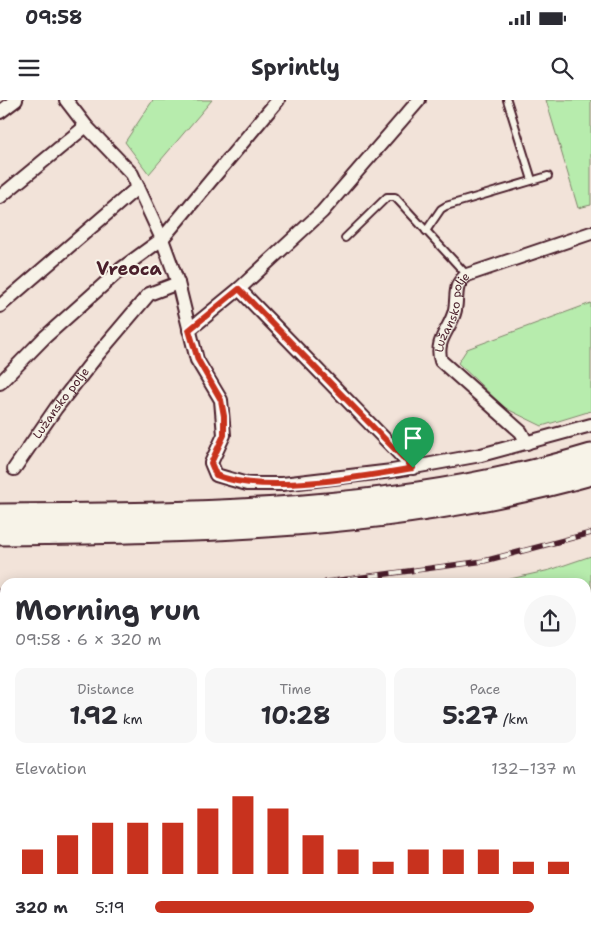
<!DOCTYPE html>
<html lang="en">
<head>
<meta charset="utf-8">
<style>
	:root { --surface:#fff; --page:#f7f7f7; --text:#2b2b33; --muted:#7c7c81; --accent:#c8321e }
	body { margin:0; font-family:"Shantell Sans",sans-serif; background:var(--page); color:var(--text); height:100vh; display:flex; flex-direction:column; font-size:19px; white-space:nowrap }
	* { box-sizing:border-box; margin:0 }
	p { font-size:16px; color:var(--muted) }
	.icon { flex:none; width:28px; height:28px; fill:none; stroke:currentColor; stroke-width:2; stroke-linecap:round; stroke-linejoin:round }
	.map { position:relative; flex:1; overflow:hidden }
	.sheet { position:absolute; left:0px; top:478px; width:591px; height:358px; display:flex; flex-direction:column; background:var(--surface); border-radius:15px 15px 0 0; box-shadow:0 2px 12px #0003 }
	.sheet>* { flex:none }
	.pin { position:absolute; display:grid; place-items:center; width:42px; height:42px; color:#fff; margin:-51px -21px; border-radius:50% 50% 50% 0; rotate:-45deg; box-shadow:0 0 5px #0007 }
	.pin .icon { rotate:45deg }
	.round { display:grid; place-items:center; flex:none; width:52px; height:52px; border-radius:26px; background:var(--page) }
	.summary { display:flex; align-items:center; justify-content:space-between; height:85px; padding:0 15px }
	h1 { font-size:28px; font-weight:700; line-height:38px }
	.metrics { display:grid; grid-template-columns:repeat(3,1fr); gap:8px; height:85px; padding:5px 15px }
	.metrics div { display:grid; align-content:center; border-radius:12px; background:var(--page); text-align:center }
	.metrics b { font-size:25px; font-weight:700 }
	.metrics small { font-size:14px; font-weight:400 }
	.metrics p { font-size:14px }
	.chart { height:140px; padding:10px 15px }
	.chart p { display:flex; justify-content:space-between }
	.chart svg { width:100%; height:90px; margin-top:5px; stroke:var(--accent); stroke-width:6 }
	ul { padding:0 15px; list-style:none; font-size:16px }
	li { display:grid; grid-template-columns:80px 60px 1fr; align-items:center; height:38px }
	li i { height:12px; border-radius:6px; background:var(--accent) }
	.status { display:flex; justify-content:space-between; align-items:center; height:35px; padding:0 25px; background:var(--surface); direction:ltr }
	.status svg { height:14px; fill:currentColor }
	header { display:flex; justify-content:space-between; align-items:center; height:65px; padding:0 15px; background:var(--surface); font-size:22px; font-weight:700 }
	.map>svg:first-child { display:block }
	.green { fill:#b7ecad; stroke:#80866c }
	.lines { fill:none; stroke-linecap:round; stroke-linejoin:round }
	.service-casing { stroke:#4a1f2b; stroke-width:10 }
	.minor-casing { stroke:#4a1f2b; stroke-width:16 }
	.secondary-casing { stroke:#4a1f2b; stroke-width:21 }
	.trunk-casing { stroke:#4a1f2b; stroke-width:25 }
	.service { stroke:#f7f3e8; stroke-width:6 }
	.minor { stroke:#f7f3e8; stroke-width:12 }
	.secondary { stroke:#f7f3e8; stroke-width:18 }
	.trunk { stroke:#f7f3e8; stroke-width:21 }
	.rail-casing { stroke:#4a1f2b; stroke-width:5.5 }
	.rail { stroke:#f7f3e8; stroke-width:4; stroke-dasharray:11; stroke-linecap:butt }
	.route-casing { stroke:#fff; stroke-width:10 }
	.route { stroke:#c8321e; stroke-width:6 }
	.labels { text-anchor:middle; dominant-baseline:central; stroke-width:4; stroke-linejoin:round; paint-order:stroke }
	.street-label { font-size:12px; fill:#4a1f2b; stroke:#f7f3e8 }
	.district-label { font-size:18px; font-weight:bold; fill:#4a1f2b; stroke:#f7f3e8 }
</style>
</head>
<body>
<div class="status"><b>09:58</b><svg viewBox="0 0 49 12"><path d="M0 12V9h3v3zM5 12V6h3v6zM10 12V3h3v9zM15 12V0h3v12zM26 1h20v11H26zM47 4h2v5h-2z"/></svg></div>
<header><svg class="icon" aria-label="menu" viewBox="0 0 24 24"><path d="M4 6h16M4 12h16M4 18h16"/></svg>Sprintly<svg class="icon" aria-label="search" viewBox="0 0 24 24"><circle cx="10" cy="10" r="6"/><path d="M15 15l6 6"/></svg></header>
<div class="map">
<svg width="591" height="835" viewBox="0 0 591 835">
	<rect width="100%" height="100%" fill="#f2e3d9"/>
	<filter id="ink" filterUnits="userSpaceOnUse"><feTurbulence type="fractalNoise" baseFrequency=".02" numOctaves="2"/><feDisplacementMap in="SourceGraphic" scale="10" xChannelSelector="R" yChannelSelector="G"/><feConvolveMatrix kernelMatrix="1 2 1 2 8 2 1 2 1" color-interpolation-filters="sRGB"/></filter>
	<g filter="url(#ink)">
		<g class="green">
			<polygon points="153,0 212,0 149,74 125,42"/>
			<polygon points="546,0 591,0 591,105 578,108"/>
			<polygon points="591,203 591,311 542,326 505,308 458,263 467,249"/>
			<polygon points="591,456 591,602 586,597 586,482 497,482 550,470"/>
			<polygon points="0,808 5,811 5,830 38,830 47,835 0,835"/>
		</g>
		<g class="lines">
			<g class="service-casing">
				<g id="service">
					<polyline points="507,0 532,80"/>
					<polyline points="426,131 441,109 446,106 548,76"/>
					<polyline points="345,138 387,97 395,97 467,175"/>
					<polyline points="0,620 5,611"/>
					<polyline points="0,695 5,697"/>
					<polyline points="0,743 5,739"/>
					<polyline points="130,830 130,835"/>
				</g>
			</g>
			<g class="minor-casing">
				<g id="minor">
					<polyline points="66,0 86,26 132,74 162,139 178,183 197,260 221,300 224,335 211,363 216,375 247,384 282,384 392,371 481,355 591,325"/>
					<polyline points="0,12 16,0"/>
					<polyline points="0,97 86,26"/>
					<polyline points="239,189 413,368"/>
					<polyline points="0,206 138,87"/>
					<polyline points="189,230 239,189 322,112 419,0"/>
					<polyline points="0,283 45,237 121,169 162,139 278,0"/>
					<path id="s1" d="M 527,343 L 521,332 L 441,261 C 434,240 451,229 455,210 C 458,194 453,185 467,175 L 591,133"/>
					<path id="s2" d="M 14,369 L 56,308 L 99,253 L 149,194 L 178,183"/>
					<polyline points="586,597 591,603"/>
					<polyline points="586,769 591,771"/>
					<polyline points="153,830 154,835"/>
					<polyline points="320,830 322,835"/>
				</g>
			</g>
			<g class="secondary-casing">
				<g id="secondary">
					<polyline points="0,776 5,779"/>
					<polyline points="109,830 119,835"/>
				</g>
			</g>
			<g class="trunk-casing">
				<g id="trunk">
					<path d="M 0,415 C 198,414 400,413 591,355"/>
					<path d="M 0,434 C 200,432 397,429 591,374"/>
				</g>
			</g>
			<use href="#service" class="service"/>
			<use href="#minor" class="minor"/>
			<use href="#secondary" class="secondary"/>
			<use href="#trunk" class="trunk"/>
			<g class="rail-casing">
				<g id="rail">
					<polyline points="326,482 484,461 591,433"/>
					<polyline points="0,491 5,490"/>
				</g>
			</g>
			<use href="#rail" class="rail"/>
		</g>
	</g>
	<g class="lines" filter="url(#ink)">
		<g class="route-casing">
			<path id="route" d="M 239,189 L 413,368 C 362,377 262,395 216,375 L 211,363 L 224,335 L 224,316 L 221,300 L 198,260 L 189,230 Z"/>
		</g>
		<use href="#route" class="route"/>
	</g>
	<g class="labels">
		<g class="street-label">
			<text stroke="none"><textPath href="#s1" startOffset="171">Lužansko polje</textPath></text>
			<text stroke="none"><textPath href="#s2" startOffset="81">Lužansko polje</textPath></text>
		</g>
		<g class="district-label">
			<text x="129" y="169">Vreoca</text>
		</g>
	</g>
</svg>
<div class="pin" style="left:413px;top:368px;background:#1e9e55"><svg class="icon" aria-label="arrive" viewBox="0 0 24 24"><path d="M6 21V4h12l-3 4 3 4H6"/></svg></div>
<section class="sheet">
<div class="summary"><div><h1>Morning run</h1><p>09:58 · 6 × 320 m</p></div><a class="round"><svg class="icon" aria-label="share" viewBox="0 0 24 24"><path d="M12 15V3M7 8l5-5 5 5M5 13v7h14v-7"/></svg></a></div>
<div class="metrics">
<div><p>Distance</p><b>1.92<small> km</small></b></div>
<div><p>Time</p><b>10:28</b></div>
<div><p>Pace</p><b>5:27<small> /km</small></b></div>
</div>
<div class="chart"><p><span>Elevation</span>132–137 m</p>
<svg viewBox="0 0 160 44" preserveAspectRatio="none"><path d="M5 44V32M15 44V25M25 44V19M35 44V19M45 44V19M55 44V12M65 44V6M75 44V12M85 44V25M95 44V32M105 44V38M115 44V32M125 44V32M135 44V32M145 44V38M155 44V38"/></svg>
</div>
<ul>
<li><b>320 m</b>5:19<i style="width:90%"></i></li>
</ul>
</section>
</div>
</body>
</html>
